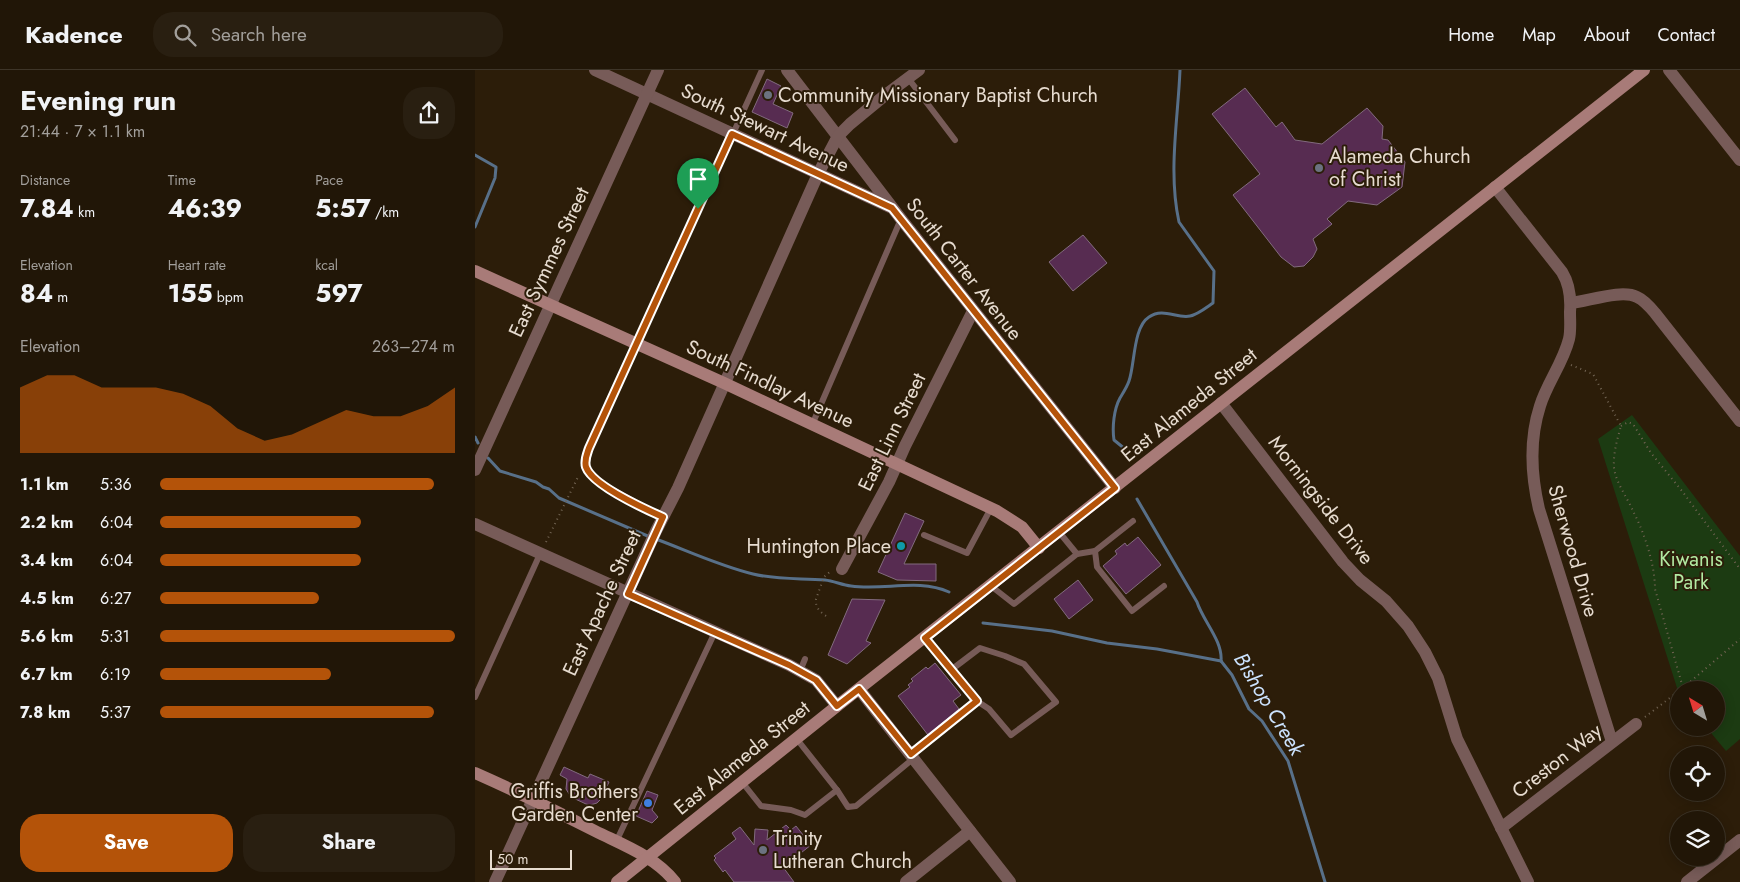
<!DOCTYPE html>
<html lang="en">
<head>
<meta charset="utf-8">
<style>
	:root { --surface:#211607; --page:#291f11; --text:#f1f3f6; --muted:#a29f9b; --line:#3e3528; --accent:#b45309 }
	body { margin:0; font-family:Jost,sans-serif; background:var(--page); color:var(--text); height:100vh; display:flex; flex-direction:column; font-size:19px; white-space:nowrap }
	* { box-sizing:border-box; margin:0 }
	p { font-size:16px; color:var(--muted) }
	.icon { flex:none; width:28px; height:28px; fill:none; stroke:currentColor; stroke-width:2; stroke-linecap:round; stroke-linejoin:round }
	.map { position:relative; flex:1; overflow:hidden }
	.drawer { display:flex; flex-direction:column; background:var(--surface); width:475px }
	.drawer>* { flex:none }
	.needle { width:32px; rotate:322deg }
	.fabs { position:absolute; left:1195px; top:611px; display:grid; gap:10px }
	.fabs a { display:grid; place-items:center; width:55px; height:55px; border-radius:50%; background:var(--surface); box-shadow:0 2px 12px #0003,0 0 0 1px var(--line); font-size:25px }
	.scale { position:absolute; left:15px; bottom:12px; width:82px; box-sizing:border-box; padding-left:5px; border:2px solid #e7dcd0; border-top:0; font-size:14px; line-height:18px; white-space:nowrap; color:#e7dcd0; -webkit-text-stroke:4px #2c1d09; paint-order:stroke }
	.pin { position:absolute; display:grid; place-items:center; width:42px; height:42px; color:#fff; margin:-51px -21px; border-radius:50% 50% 50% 0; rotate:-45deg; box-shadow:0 0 5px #0007 }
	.pin .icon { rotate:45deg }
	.round { display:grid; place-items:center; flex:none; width:52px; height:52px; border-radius:20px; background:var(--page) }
	.overview { display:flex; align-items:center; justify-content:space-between; height:85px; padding:0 20px }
	h1 { font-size:28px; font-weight:700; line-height:38px }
	.figures { display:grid; grid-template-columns:repeat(3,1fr); gap:8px; height:85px; padding:5px 20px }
	.figures div { display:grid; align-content:center }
	.figures b { font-size:25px; font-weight:700 }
	.figures small { font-size:14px; font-weight:400 }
	.figures p { font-size:14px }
	.chart { height:140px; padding:10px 20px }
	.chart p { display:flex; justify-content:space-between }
	.chart svg { width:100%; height:90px; margin-top:5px; fill:var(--accent); opacity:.7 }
	.action { display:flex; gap:10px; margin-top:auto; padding:10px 20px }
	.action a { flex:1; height:58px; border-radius:20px; background:var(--accent); color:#fff; font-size:20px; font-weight:700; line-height:58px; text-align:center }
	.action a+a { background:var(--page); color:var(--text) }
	ul { padding:0 20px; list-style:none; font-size:16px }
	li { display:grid; grid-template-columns:80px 60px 1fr; align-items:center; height:38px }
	li i { height:12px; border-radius:6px; background:var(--accent) }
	header { display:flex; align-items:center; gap:30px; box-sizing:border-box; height:70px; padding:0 25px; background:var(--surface); border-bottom:1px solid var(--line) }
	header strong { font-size:24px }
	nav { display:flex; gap:28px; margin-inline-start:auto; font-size:18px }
	.search { width:350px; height:45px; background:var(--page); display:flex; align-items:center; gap:12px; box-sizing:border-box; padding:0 18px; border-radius:20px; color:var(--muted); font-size:19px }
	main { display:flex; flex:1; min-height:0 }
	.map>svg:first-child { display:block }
	.green { fill:#1c3b12 }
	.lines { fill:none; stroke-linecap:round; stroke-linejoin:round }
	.stream { stroke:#587089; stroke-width:3 }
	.building { fill:#572c51; stroke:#826b7e }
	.path { stroke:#726453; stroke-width:2; stroke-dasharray:1 4; stroke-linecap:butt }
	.lane { stroke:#775b58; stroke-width:6 }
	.street { stroke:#775b58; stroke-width:12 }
	.secondary { stroke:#a87b78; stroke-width:12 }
	.route-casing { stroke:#fff; stroke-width:10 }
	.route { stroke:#b45309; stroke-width:6 }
	.worship-dot { fill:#6b7280; stroke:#2c1d09; stroke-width:2 }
	.culture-dot { fill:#0f9aa8; stroke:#2c1d09; stroke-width:2 }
	.shop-dot { fill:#3f7fe0; stroke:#2c1d09; stroke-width:2 }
	.labels { text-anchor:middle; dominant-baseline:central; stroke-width:4; stroke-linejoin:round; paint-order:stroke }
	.poi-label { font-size:20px; fill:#e7dcd0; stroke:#2c1d09; text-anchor:start }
	.street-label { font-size:20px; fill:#e7dcd0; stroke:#2c1d09 }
	.park-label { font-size:20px; fill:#b2eaa2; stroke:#2c1d09 }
	.water-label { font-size:21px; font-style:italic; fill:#cce3ff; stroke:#2c1d09 }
</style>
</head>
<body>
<header>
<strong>Kadence</strong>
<div class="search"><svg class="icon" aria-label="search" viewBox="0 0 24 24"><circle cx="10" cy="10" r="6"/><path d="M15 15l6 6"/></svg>Search here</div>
<nav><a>Home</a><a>Map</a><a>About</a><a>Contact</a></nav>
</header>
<main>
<section class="drawer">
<div class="overview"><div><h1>Evening run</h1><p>21:44 · 7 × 1.1 km</p></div><a class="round"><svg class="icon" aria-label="share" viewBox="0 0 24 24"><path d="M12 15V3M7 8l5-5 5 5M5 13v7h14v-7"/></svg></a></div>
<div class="figures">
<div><p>Distance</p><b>7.84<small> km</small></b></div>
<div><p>Time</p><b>46:39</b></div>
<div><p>Pace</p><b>5:57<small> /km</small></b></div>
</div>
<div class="figures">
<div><p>Elevation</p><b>84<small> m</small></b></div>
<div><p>Heart rate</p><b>155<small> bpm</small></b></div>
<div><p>kcal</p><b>597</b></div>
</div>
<div class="chart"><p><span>Elevation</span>263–274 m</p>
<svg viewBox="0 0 160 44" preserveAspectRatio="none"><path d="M0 44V12L10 6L20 6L30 12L40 12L50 12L60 15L70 21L80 32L90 38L100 35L110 29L120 23L130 26L140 26L150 21L160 12V44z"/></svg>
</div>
<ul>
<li><b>1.1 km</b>5:36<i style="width:93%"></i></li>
<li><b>2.2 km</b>6:04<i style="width:68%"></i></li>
<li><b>3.4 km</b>6:04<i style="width:68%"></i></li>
<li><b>4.5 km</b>6:27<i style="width:54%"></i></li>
<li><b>5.6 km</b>5:31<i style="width:100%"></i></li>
<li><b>6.7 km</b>6:19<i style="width:58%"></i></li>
<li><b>7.8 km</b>5:37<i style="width:93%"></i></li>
</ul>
<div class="action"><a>Save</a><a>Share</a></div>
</section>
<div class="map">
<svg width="1265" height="812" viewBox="0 0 1265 812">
	<rect width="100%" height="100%" fill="#2c1d09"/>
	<polygon class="green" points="1157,345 1265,486 1265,669 1251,681 1232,658 1241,658 1241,620 1203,621 1123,369"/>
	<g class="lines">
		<g class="stream">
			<polyline points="0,85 21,97 20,108 0,157"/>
			<polyline points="0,367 3,373"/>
			<path d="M 650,379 L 639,370 C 637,357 639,339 645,328 C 648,323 652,317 654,311 C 660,294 658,257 674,247 C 688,237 702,249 715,246 C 722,245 732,237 738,233 L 739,201 L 704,152 C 693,102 703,50 705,0"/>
			<polyline points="13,388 25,401 61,412 68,417 74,419 84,428 175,467"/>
			<path d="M 662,429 L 722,532 C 728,551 748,571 746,591"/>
			<path d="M 181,469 C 213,481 245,496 278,504 C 302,510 326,508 350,510 C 359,511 367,515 376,516 C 409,521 443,508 474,522"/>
			<polyline points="508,553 577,561 632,573 682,579 746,591"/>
			<polyline points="746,591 757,605 774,639 787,651 813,691 850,812"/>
		</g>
	</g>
	<g class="building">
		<polygon points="292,9 306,16 298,34 318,43 312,58 277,42"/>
		<polygon points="770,18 801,57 807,52 820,70 847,74 892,38 908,56 907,69 913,70 930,92 927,117 902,135 873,131 852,149 857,154 838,169 842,179 838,187 829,196 819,197 806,187 758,125 785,104 737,44"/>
		<polygon points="608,165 632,193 598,221 574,192"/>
		<polygon points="430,443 449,451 429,494 461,494 461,511 422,510 403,502"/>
		<polygon points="663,467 686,495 651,524 628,496 642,484 640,481 650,473 652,476"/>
		<polygon points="603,510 618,530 594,549 579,529"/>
		<polygon points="377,529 410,530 391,571 396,573 372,594 353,585"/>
		<polygon points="460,593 486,625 478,631 484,639 453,665 423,626 435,617 433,615 438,611 436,609 451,597 453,599"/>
		<polygon points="89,697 113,708 115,704 134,712 126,729 122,733 115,735 111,734 96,727 91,719 92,709 85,705"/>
		<polygon points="172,721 183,725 177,740 183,747 177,753 161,746"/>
		<polygon points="311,755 316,760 321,756 336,775 308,797 319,812 259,812 250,800 248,802 239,790 241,788 239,786 261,769 257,763 265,757 279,775 280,759 293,760 292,770"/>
	</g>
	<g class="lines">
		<g class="path">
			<path d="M 1096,295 L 1118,304 L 1146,356 C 1142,370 1138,384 1139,398 C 1141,413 1152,427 1158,441 C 1169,462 1180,494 1180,519 L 1208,618 L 1205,620"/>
			<polyline points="1146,356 1153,352 1158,354 1176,383 1207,421 1265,499"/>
			<polyline points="71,472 104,405"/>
			<path d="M 351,546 C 345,542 340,537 341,529 L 349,507 L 357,500"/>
			<polyline points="1208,618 1265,569"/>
			<polyline points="1170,647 1204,621"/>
		</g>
		<g class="lane">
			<polyline points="433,8 480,70"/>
			<polyline points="337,355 426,149"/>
			<polyline points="188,447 121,411 112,399 111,387 287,0"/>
			<polyline points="449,465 492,483 516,438"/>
			<polyline points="620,481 622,497 657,541 689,516"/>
			<polyline points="602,484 620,481 658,451"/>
			<polyline points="516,516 539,534 602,484 584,462"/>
			<polyline points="450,568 502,631 514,639 536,665 581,632 549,594 530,586 505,578 476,600"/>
			<polyline points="325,601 330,589"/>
			<polyline points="0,627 65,484"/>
			<polyline points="436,685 502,631"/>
			<polyline points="267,712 286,736 316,740 330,745 362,720 321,668"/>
			<polyline points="362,720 373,737 381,736 439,688"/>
			<polyline points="141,772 240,562"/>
		</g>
		<g class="street">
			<polyline points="120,0 415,137"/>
			<polyline points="312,0 426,149 640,418"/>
			<polyline points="1194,0 1265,90"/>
			<path d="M 1020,117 L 1087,202 C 1095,215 1096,228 1095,242 C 1095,251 1096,261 1094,269 C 1088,293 1072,313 1065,336 C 1054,370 1056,405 1064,439 L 1137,672"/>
			<path d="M 1096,233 C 1114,231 1147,219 1162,227 C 1169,230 1175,237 1180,243 L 1265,351"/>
			<polyline points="746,333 868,492 885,510 911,531 933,556 950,582 963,608 982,669 1053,812"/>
			<polyline points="0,400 183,0"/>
			<polyline points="0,454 314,595 341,610 362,636"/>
			<polyline points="367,499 414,412 430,376 498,241"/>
			<polyline points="384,619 535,812"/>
			<polyline points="1026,758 1161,654"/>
			<polyline points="20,812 181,461 203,418 343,104 363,66 375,54 409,26 444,0"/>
			<polyline points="431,812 495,761"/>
			<polyline points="1212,812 1265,770"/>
		</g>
		<g class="secondary">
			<polyline points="0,201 249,313 522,441 547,457 564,478"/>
			<path d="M 0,703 C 41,721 81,741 120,761 C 148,775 181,787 200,812"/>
			<polyline points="142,812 362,636 1169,0"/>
		</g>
	</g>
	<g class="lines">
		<g class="route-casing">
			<path id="route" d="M 257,64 L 417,138 L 640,418 L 450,568 L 502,631 L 436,684 L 384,619 L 362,636 L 341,610 L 314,595 L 153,524 L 188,447 C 170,439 117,415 111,397 C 109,390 112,384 114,378 Z"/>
		</g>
		<use href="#route" class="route"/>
	</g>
	<g class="worship-dot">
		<circle cx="293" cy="25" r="5"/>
		<circle cx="844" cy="98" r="5"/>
		<circle cx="288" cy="780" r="5"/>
	</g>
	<circle class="culture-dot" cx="426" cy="476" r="5"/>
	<circle class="shop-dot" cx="173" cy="733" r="5"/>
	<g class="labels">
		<g class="poi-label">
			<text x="303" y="25">Community Missionary Baptist Church</text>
			<text x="854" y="86">Alameda Church<tspan x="854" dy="23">of Christ</tspan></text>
			<text x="416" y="476" text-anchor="end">Huntington Place</text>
			<text x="163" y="721" text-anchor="end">Griffis Brothers<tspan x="163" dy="23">Garden Center</tspan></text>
			<text x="298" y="768">Trinity<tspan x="298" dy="23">Lutheran Church</tspan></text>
		</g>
		<g class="street-label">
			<text transform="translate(290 58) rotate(25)">South Stewart Avenue</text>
			<text transform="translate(74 192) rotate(-65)">East Symmes Street</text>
			<text transform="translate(489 199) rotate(52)">South Carter Avenue</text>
			<text transform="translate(295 314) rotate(25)">South Findlay Avenue</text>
			<text transform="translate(714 335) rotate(-39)">East Alameda Street</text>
			<text transform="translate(417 362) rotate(-64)">East Linn Street</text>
			<text transform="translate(846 430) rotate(52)">Morningside Drive</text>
			<text transform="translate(1098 481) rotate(74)">Sherwood Drive</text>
			<text transform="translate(127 533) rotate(-65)">East Apache Street</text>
			<text transform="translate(267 688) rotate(-39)">East Alameda Street</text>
			<text transform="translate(1082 691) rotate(-38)">Creston Way</text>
		</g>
		<g class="park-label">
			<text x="1216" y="489">Kiwanis<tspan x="1216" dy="23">Park</tspan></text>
		</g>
		<g class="water-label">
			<text transform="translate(794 634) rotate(59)">Bishop Creek</text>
		</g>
	</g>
</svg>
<div class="fabs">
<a><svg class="needle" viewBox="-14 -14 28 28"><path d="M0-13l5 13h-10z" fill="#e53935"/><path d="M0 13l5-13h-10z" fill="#a29f9b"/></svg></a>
<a><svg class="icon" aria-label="locate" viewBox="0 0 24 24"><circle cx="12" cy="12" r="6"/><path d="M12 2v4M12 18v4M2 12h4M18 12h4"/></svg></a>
<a><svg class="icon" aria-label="layers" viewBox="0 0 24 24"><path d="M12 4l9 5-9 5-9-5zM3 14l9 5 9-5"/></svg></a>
</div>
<div class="scale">50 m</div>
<div class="pin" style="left:223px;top:139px;background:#1e9e55"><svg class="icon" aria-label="arrive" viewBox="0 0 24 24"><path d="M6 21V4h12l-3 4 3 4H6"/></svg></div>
</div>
</main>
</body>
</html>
